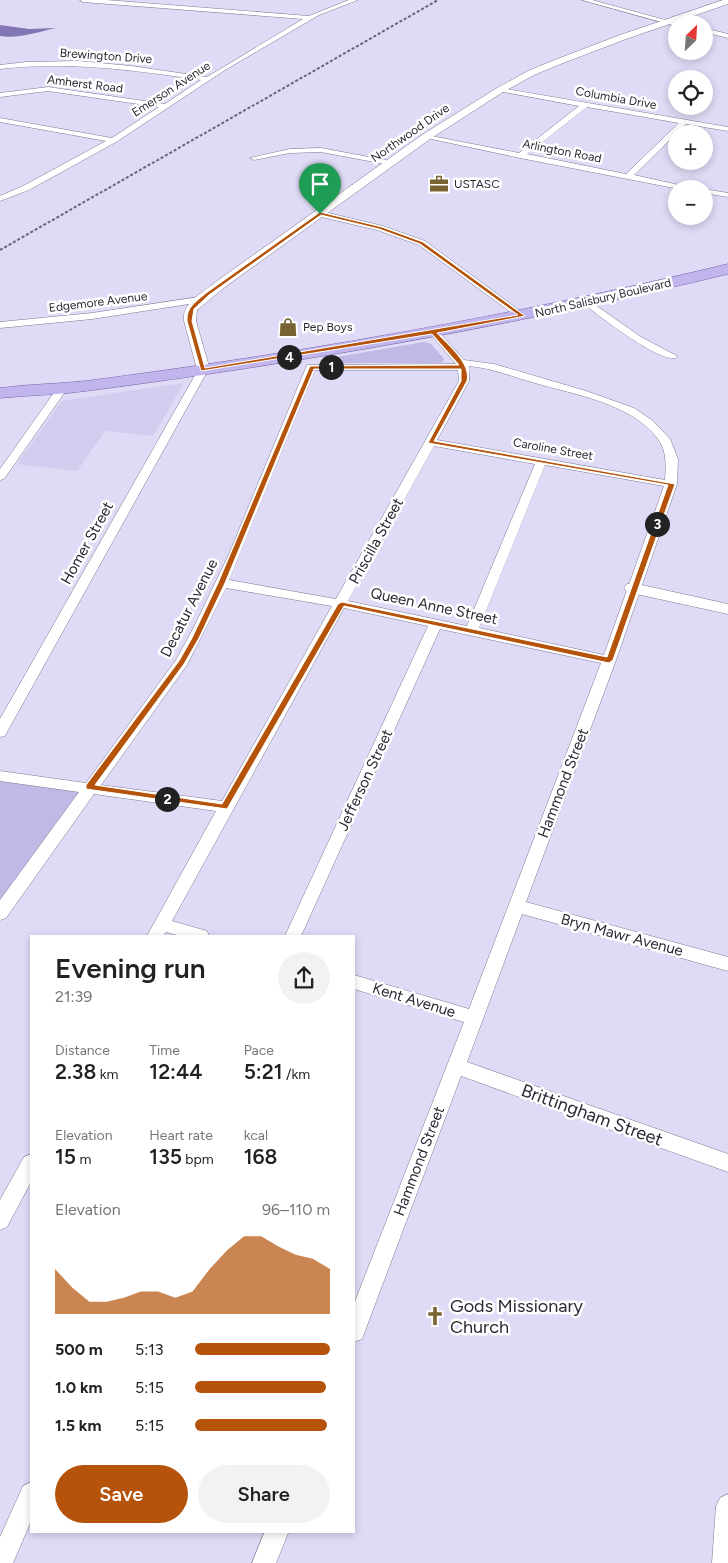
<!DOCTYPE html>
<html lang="en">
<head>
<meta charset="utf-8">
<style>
	:root { --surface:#fff; --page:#f2f2f2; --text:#222; --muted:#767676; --accent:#b45309 }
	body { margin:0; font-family:Figtree,sans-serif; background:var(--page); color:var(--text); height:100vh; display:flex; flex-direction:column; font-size:19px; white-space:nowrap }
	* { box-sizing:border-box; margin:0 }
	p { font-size:16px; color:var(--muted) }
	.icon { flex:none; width:28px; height:28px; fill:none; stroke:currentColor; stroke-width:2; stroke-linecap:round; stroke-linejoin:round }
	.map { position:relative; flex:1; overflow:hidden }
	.details { position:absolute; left:30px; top:935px; width:325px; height:598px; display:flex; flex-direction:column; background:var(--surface); border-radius:0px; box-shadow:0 2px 8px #0003 }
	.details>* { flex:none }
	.needle { width:32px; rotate:25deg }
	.buttons { position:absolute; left:668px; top:15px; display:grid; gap:10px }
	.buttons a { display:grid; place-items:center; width:45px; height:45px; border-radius:50%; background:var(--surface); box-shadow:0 2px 8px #0003; font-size:25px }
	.pin { position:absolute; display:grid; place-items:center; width:42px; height:42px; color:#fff; margin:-51px -21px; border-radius:50% 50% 50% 0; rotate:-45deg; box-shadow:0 0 5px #0007 }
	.pin .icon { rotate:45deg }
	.km { position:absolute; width:25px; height:25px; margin:-12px; border-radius:50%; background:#222; color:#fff; font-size:14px; line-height:25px; text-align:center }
	.round { display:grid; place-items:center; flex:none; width:52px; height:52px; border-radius:26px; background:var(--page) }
	.head { display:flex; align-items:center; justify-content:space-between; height:85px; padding:0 25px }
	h1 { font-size:28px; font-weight:600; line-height:38px }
	.stats { display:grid; grid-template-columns:repeat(3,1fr); gap:8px; height:85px; padding:5px 25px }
	.stats div { display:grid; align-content:center }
	.stats b { font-size:21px; font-weight:600 }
	.stats small { font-size:14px; font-weight:400 }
	.stats p { font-size:14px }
	.chart { height:140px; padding:10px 25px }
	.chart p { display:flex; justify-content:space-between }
	.chart svg { width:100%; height:90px; margin-top:5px; fill:var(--accent); opacity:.7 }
	.action { display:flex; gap:10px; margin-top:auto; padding:10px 25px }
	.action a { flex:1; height:58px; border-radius:30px; background:var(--accent); color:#fff; font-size:20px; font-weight:600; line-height:58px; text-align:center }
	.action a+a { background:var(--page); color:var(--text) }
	ul { padding:0 25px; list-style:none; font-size:16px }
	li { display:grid; grid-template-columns:80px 60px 1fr; align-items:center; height:38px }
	li i { height:12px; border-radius:6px; background:var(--accent) }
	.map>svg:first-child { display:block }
	.built { fill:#d2ccee }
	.green { fill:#c0b8e5 }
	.water { fill:#8376b2 }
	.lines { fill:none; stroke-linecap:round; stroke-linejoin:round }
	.minor-casing { stroke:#7d7991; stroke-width:1 }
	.tertiary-casing { stroke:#7d7991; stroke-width:1 }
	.primary-casing { stroke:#7364a5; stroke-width:1 }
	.minor { fill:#fff; fill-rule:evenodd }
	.tertiary { fill:#fff; fill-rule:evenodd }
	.primary { fill:#c2b5ee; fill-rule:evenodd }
	.rail { stroke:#676575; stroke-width:2; stroke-dasharray:3 2; stroke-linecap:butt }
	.route { fill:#b45309; stroke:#fff; fill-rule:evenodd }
	.labels { text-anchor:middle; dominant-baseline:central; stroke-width:5; stroke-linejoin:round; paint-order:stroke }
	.far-street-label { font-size:12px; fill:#2a2933; stroke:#fff }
	.far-poi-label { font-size:12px; fill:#2a2933; stroke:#fff; text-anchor:start }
	.street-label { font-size:15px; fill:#2a2933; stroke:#fff }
	.near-street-label { font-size:18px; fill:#2a2933; stroke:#fff }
	.near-poi-label { font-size:18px; fill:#2a2933; stroke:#fff; text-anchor:start }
</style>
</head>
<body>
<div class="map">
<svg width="728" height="1563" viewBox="0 0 728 1563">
	<rect width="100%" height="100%" fill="#dfdaf5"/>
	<polygon class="built" points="184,383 153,436 105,431 77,471 17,464 62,401"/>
	<g class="green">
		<polygon points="424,342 431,344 444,359 443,362 438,363 322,363 320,360"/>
		<polygon points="0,775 89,787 0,906"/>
	</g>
	<path class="water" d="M 0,25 L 29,29 L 56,28 C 38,32 19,39 0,36 Z"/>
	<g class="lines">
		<g class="minor-casing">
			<g id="minor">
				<path d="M 80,0 L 106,0 L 309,16 L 349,0 L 358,0 L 319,15 L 225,70 L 116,142 L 29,190 L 0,201 L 0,196 L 23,186 L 106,141 L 0,122 L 0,118 L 112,138 L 159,107 L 48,91 L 0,97 L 0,93 L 48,87 L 165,104 L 201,80 C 134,70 68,61 0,69 L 0,65 L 26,62 L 79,61 L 131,66 L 207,77 L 303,19 L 83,2 Z"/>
				<polygon points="582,0 592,0 680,24 676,24 676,26"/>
				<polygon points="704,28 728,34 728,38 704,32"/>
				<path d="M 500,88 L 728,127 L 728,131 L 686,124 L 634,175 L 697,189 L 679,189 L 520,158 L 422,137 L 426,135 L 519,153 L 579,106 L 498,91 L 498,89 ZM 587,107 L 679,123 L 626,174 L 527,154 Z"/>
				<polygon points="321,148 390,161 394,163 390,165 321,152 290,153 254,160 250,158 290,149"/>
				<polygon points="703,189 704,189 728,193 728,197 704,193"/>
				<polygon points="320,211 383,226 425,241 527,316 525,318 519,318 419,245 377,230 317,216 316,214"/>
				<polygon points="199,297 204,300 202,302 92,319 0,328 0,322 92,313"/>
				<path d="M 588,300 L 641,337 L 677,356 L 676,358 C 658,362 601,317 585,305 L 583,303 Z"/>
				<path d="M 434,329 L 437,330 L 464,360 L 494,364 L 586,391 L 634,408 L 653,421 L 670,439 L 678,459 L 677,484 L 616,660 L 526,902 L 728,957 L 728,971 L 522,914 L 467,1062 L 728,1154 L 728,1172 L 461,1076 L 365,1331 L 362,1339 L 354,1342 L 354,1304 L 464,1022 L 354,989 L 354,975 L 469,1009 L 601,663 L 440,629 L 301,936 L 285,936 L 428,626 L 344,608 L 172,921 L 207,931 L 209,936 L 180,936 L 166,932 L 163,936 L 147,936 L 216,811 L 94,794 L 6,918 L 0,920 L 0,900 L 79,792 L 0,781 L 0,771 L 86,783 L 176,660 L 194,627 L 229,554 L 307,365 L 456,364 L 429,332 ZM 469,366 C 492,368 513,377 535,383 C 576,395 631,403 658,439 C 667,451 666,466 665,480 L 437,440 L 469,381 ZM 315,370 L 458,370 L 459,381 L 336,599 L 229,580 ZM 434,446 L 535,464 L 467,626 L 348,601 ZM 545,465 L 664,486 L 604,655 L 479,628 ZM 226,588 L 332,606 L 222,801 L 101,785 L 187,665 Z"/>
				<polygon points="203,367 208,370 7,732 5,736 0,737 0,719 198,370"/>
				<polygon points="62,386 67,389 4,479 0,480 0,469 58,387"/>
				<polygon points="31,1154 31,1182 7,1227 0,1230 0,1200 24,1157"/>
				<polygon points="31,1482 31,1521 13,1563 0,1563 0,1537 23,1486"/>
				<polygon points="728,1494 728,1563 712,1563 716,1506 720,1498"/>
				<polygon points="265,1531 289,1531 276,1563 252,1563"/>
			</g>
		</g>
		<g class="tertiary-casing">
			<g id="tertiary">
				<path d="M 723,0 L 728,0 L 728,4 L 626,39 L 558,65 L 534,75 L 503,92 L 430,139 L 225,287 L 197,310 L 196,321 L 210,370 L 203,374 L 198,373 L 184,321 C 181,303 204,292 217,281 L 422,135 L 497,88 L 528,71 L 552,61 L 620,35 Z"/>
				<polygon points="633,583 728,604 728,614 627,592 624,588 627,584"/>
			</g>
		</g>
		<g class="primary-casing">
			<path id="primary" d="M 728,264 L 728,274 C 516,325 302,363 86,391 C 58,395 29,395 0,398 L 0,388 C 29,384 58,384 86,381 C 302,353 516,315 728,264 Z"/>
		</g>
		<use href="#minor" class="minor"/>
		<use href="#tertiary" class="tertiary"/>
		<use href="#primary" class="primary"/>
		<polyline class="rail" points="0,250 438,0"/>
	</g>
	<path class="route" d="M 320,212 L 382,227 L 423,242 L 525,316 L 437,333 C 449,346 471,363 467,381 L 434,441 L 675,484 L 613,660 L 609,663 L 344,606 L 227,809 L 86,789 L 86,785 L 179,661 L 192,638 L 218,583 L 310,366 L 459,365 L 432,334 L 201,371 L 187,321 C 186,307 196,302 206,293 ZM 321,215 L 379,229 L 420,244 L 518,315 L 205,368 L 192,321 L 194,309 L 209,295 ZM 314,369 L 461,369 L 461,381 L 428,443 L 668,485 L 607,657 L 342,602 L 338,604 L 222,804 L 95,785 L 184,664 L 199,638 L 225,583 Z"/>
	<defs>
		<g id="office-bare" transform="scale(1.5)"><path d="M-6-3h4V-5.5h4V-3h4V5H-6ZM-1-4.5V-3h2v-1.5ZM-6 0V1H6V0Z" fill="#7a6333" stroke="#fff" stroke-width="2.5" paint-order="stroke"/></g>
		<g id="shop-bare" transform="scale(1.5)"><path d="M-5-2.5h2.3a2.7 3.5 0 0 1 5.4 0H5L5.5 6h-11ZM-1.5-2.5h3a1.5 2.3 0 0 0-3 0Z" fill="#7a6333" stroke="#fff" stroke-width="2.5" paint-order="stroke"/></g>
		<g id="church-bare" transform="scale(1.5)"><path d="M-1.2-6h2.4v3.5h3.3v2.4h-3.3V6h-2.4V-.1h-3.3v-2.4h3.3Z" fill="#7a6333" stroke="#fff" stroke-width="2.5" paint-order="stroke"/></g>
	</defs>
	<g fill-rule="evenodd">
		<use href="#office-bare" x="439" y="184"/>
		<use href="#shop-bare" x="288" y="327"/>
		<use href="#church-bare" x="435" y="1316"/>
	</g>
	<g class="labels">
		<g class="far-street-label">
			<text transform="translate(106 56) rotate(4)">Brewington Drive</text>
			<text transform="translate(85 84) rotate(7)">Amherst Road</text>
			<text transform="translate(171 89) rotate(-33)">Emerson Avenue</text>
			<text transform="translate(616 98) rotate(10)">Columbia Drive</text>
			<text transform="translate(410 133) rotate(-35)">Northwood Drive</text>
			<text transform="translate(562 151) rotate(11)">Arlington Road</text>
			<text transform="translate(603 298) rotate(-13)">North Salisbury Boulevard</text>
			<text transform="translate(98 302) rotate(-7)">Edgemore Avenue</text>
			<text transform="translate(553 449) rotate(10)">Caroline Street</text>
		</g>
		<g class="far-poi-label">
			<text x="454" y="184">USTASC</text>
			<text x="303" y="327">Pep Boys</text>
		</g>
		<g class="street-label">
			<text transform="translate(376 541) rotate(-61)">Priscilla Street</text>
			<text transform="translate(87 543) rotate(-61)">Homer Street</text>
			<text transform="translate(434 606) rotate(12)">Queen Anne Street</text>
			<text transform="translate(189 608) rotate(-63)">Decatur Avenue</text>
			<text transform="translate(365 780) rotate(-65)">Jefferson Street</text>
			<text transform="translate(563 783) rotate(-69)">Hammond Street</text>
			<text transform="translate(622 935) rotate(15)">Bryn Mawr Avenue</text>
			<text transform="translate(414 1000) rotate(17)">Kent Avenue</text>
			<text transform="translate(419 1161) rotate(-69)">Hammond Street</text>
		</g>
		<g class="near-street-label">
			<text transform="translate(592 1115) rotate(20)">Brittingham Street</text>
		</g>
		<g class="near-poi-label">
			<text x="450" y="1306">Gods Missionary<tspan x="450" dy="21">Church</tspan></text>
		</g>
	</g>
</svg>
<div class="buttons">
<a><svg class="needle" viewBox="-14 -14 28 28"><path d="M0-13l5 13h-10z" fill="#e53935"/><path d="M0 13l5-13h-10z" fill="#767676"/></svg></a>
<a><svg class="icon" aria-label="locate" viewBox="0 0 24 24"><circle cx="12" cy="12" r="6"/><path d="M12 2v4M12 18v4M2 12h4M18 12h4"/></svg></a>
<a>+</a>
<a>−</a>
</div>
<div class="pin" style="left:320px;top:214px;background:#1e9e55"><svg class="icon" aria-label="arrive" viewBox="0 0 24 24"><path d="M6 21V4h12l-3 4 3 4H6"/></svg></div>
<b class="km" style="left:331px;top:367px">1</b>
<b class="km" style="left:167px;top:799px">2</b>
<b class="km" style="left:657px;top:524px">3</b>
<b class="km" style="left:289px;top:357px">4</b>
<section class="details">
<div class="head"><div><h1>Evening run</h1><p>21:39</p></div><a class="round"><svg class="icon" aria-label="share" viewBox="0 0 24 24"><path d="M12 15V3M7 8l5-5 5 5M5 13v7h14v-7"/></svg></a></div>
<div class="stats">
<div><p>Distance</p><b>2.38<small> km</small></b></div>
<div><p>Time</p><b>12:44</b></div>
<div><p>Pace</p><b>5:21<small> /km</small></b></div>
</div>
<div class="stats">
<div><p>Elevation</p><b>15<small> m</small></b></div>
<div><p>Heart rate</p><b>135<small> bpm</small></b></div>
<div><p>kcal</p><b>168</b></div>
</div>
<div class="chart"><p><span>Elevation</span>96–110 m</p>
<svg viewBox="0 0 160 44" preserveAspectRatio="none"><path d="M0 44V22L10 31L20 38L30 38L40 36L50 33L60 33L70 36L80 33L90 22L100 13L110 6L120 6L130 11L140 15L150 17L160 22V44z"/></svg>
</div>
<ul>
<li><b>500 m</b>5:13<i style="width:100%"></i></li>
<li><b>1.0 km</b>5:15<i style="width:97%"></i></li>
<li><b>1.5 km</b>5:15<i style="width:98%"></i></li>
</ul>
<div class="action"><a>Save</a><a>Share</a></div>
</section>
</div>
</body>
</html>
